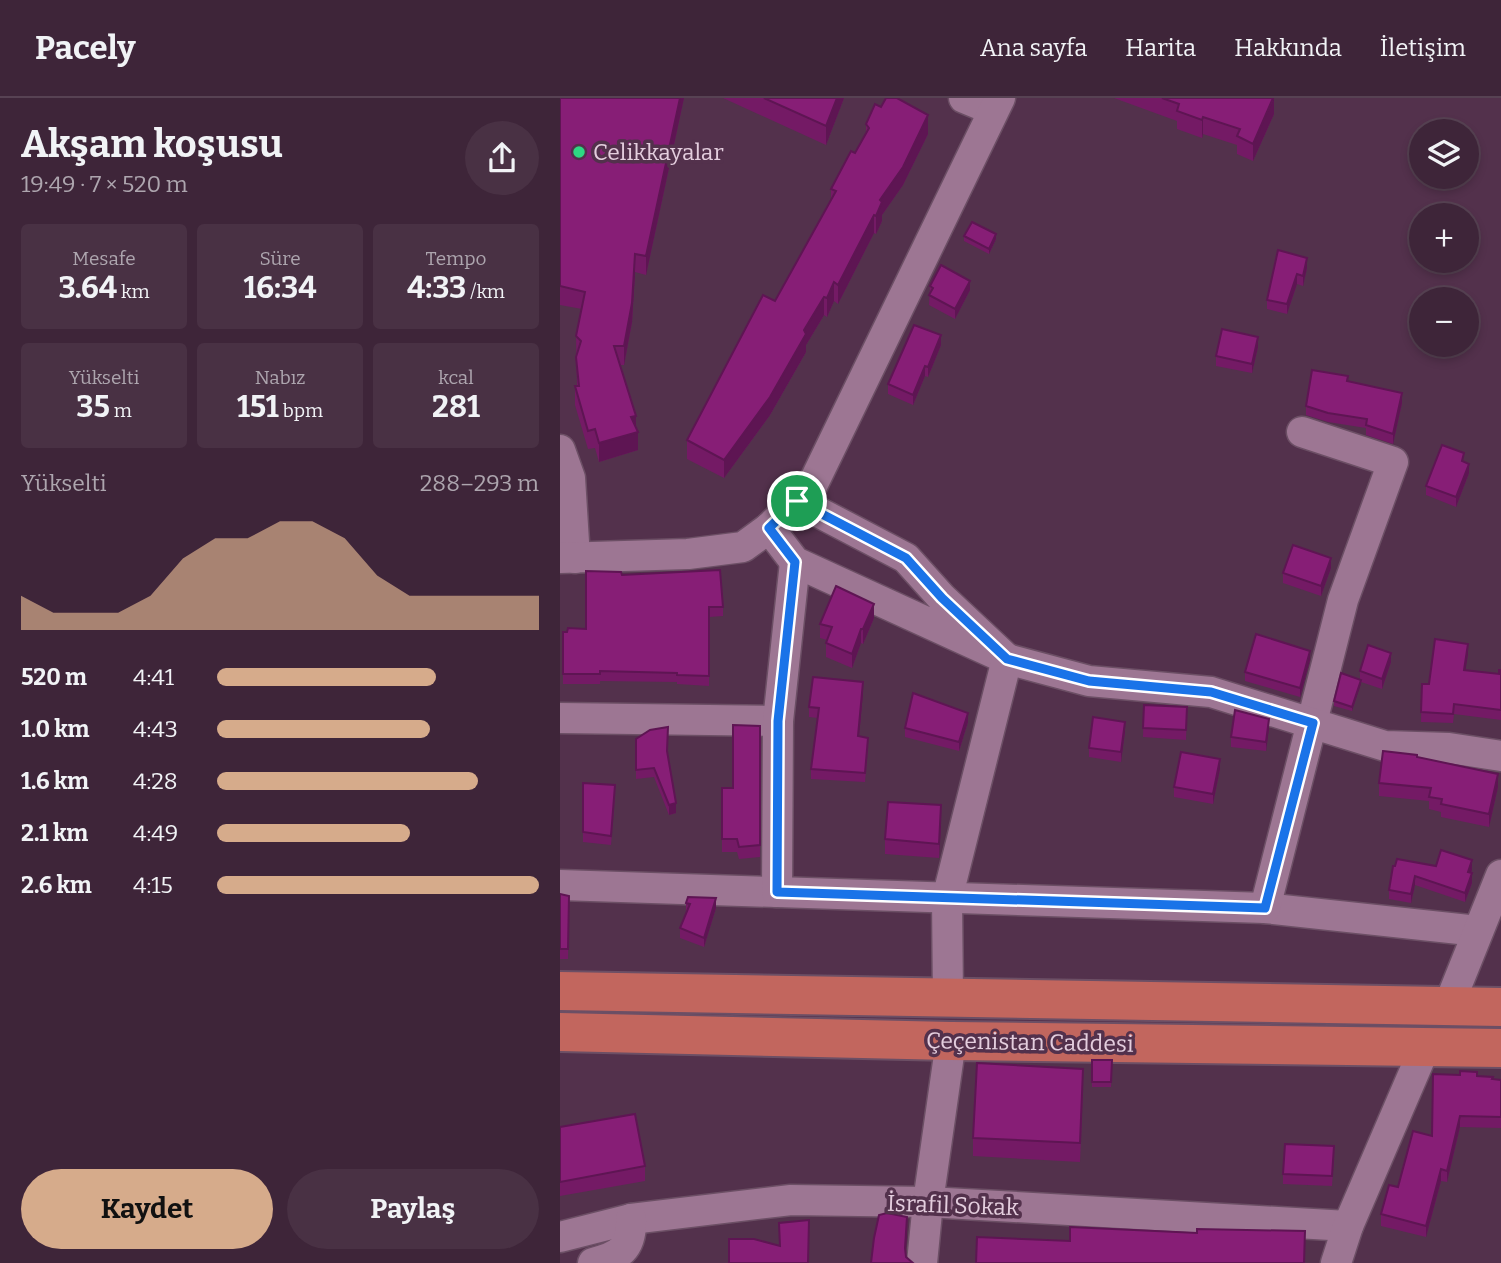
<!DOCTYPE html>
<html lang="tr">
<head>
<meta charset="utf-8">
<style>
	:root { --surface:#3e2539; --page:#493144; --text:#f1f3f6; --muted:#ada5ae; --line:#574253; --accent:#d6ab8b }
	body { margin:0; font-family:Bitter,serif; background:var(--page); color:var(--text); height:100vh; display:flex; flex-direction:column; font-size:26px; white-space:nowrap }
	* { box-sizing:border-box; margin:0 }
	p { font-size:23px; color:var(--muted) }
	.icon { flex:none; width:38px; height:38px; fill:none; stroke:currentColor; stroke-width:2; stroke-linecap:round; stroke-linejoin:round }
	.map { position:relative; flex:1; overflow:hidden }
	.panel { display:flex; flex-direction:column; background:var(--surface); width:560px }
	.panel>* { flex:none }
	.tools { position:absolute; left:849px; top:21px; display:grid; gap:14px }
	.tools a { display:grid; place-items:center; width:70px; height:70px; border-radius:50%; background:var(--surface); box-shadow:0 4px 10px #0003,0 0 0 2px var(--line); font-size:35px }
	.pin { position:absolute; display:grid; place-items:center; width:60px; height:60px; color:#fff; margin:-30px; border:4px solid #fff; border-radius:50%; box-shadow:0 2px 7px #0007 }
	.round { display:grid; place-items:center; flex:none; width:74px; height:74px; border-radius:37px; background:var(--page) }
	.headline { display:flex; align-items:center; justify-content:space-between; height:119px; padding:0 21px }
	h1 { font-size:38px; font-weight:700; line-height:52px }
	.metrics { display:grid; grid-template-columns:repeat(3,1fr); gap:10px; height:119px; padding:7px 21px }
	.metrics div { display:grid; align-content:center; border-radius:7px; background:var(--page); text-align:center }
	.metrics b { font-size:30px; font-weight:700 }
	.metrics small { font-size:19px; font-weight:400 }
	.metrics p { font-size:19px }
	.chart { height:196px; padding:14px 21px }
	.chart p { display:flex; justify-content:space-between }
	.chart svg { width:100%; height:126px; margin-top:7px; fill:var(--accent); opacity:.7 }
	.cta { display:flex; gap:14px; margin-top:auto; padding:14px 21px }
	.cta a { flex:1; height:80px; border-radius:42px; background:var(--accent); color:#111; font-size:28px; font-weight:700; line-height:80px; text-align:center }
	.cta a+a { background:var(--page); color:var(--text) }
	ul { padding:0 21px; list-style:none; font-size:23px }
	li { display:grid; grid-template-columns:112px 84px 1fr; align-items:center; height:52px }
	li i { height:18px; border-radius:9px; background:var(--accent) }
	header { display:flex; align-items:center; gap:42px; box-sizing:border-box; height:98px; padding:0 35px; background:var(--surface); border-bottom:2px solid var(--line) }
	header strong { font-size:33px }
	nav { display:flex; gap:38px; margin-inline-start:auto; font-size:24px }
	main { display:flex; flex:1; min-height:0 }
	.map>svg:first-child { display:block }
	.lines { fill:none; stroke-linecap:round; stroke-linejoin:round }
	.minor-casing { stroke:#6c4f65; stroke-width:33 }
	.major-casing { stroke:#6c4f65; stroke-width:42 }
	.minor { stroke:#9d7693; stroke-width:30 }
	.major { stroke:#c2665e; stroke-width:38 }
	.wall { fill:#741a65 }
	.shaded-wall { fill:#5e1553 }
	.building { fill:#871e76; stroke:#5e1553; stroke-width:2 }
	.route-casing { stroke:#fff; stroke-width:14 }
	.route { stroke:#1a73e8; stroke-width:9 }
	.poi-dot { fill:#2ed883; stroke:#53314c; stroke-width:2.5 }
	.labels { text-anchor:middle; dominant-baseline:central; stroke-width:7; stroke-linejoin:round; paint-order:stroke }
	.poi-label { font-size:23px; fill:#e4cede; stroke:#53314c; text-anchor:start }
	.street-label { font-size:23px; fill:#e4cede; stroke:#53314c }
</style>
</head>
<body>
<header>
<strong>Pacely</strong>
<nav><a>Ana sayfa</a><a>Harita</a><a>Hakkında</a><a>İletişim</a></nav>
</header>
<main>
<section class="panel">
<div class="headline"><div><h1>Akşam koşusu</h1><p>19:49 · 7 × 520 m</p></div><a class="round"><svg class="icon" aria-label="share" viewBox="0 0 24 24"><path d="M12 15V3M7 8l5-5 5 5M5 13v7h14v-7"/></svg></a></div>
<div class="metrics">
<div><p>Mesafe</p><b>3.64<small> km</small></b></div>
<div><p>Süre</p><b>16:34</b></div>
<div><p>Tempo</p><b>4:33<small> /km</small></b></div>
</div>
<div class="metrics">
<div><p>Yükselti</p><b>35<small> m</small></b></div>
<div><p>Nabız</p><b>151<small> bpm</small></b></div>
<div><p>kcal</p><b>281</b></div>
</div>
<div class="chart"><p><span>Yükselti</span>288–293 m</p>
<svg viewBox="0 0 160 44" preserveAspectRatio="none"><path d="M0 44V32L10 38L20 38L30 38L40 32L50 19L60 12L70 12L80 6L90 6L100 12L110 25L120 32L130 32L140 32L150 32L160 32V44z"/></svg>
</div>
<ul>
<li><b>520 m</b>4:41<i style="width:68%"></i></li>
<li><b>1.0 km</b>4:43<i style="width:66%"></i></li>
<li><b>1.6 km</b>4:28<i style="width:81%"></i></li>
<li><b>2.1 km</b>4:49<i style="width:60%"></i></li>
<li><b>2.6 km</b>4:15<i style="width:100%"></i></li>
</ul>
<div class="cta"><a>Kaydet</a><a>Paylaş</a></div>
</section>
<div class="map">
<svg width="941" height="1165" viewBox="0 0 941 1165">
	<rect width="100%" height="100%" fill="#53314c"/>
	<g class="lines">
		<g class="minor-casing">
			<g id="minor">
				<polyline points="404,0 433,12"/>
				<polyline points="0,352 10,380 15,460"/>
				<polyline points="209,430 235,464 447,561 382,500 346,460 237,403"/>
				<polyline points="0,460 128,456 183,449 209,430 252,388 440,0"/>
				<polyline points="0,620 218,623"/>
				<polyline points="0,787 705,810 918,833"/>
				<polyline points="217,794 218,623 235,464"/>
				<polyline points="705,810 783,502 833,364 742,334"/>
				<polyline points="388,901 387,801 447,561 529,583 651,594 825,648 889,650 941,658"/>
				<polyline points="888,909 941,777"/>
				<polyline points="0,1139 71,1121 231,1102 368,1104 788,1128"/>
				<path d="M 33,1165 C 60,1158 72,1151 71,1121"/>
				<polyline points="362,1165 368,1104 391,943"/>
				<polyline points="776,1165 788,1128 865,949"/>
			</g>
		</g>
		<g class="major-casing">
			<g id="major">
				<polyline points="0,893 941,909"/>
				<polyline points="0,934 391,943 941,950"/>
			</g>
		</g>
		<use href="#minor" class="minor"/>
		<use href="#major" class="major"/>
	</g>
	<g class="wall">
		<polygon points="0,0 124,0 86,177 75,174 72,224 64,267 60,267 76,328 78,352 39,364 35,350 28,351 15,307 15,288 17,288 16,238 22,211 0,207"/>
		<polygon points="163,0 284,0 266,47"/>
		<polygon points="554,0 714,0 714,16 693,63 677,56 677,47 643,36 642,40 617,31 617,23"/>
		<polygon points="306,26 368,36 343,87 322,117 322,123 316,136 314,135 278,206 274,203 267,219 264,217 246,247 246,254 210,317 164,380 127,361 127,342 215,203 271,102 271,91 295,55 306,36"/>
		<polygon points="404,138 436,141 429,156 404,143"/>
		<polygon points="718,152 747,170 743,188 737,186 727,216 707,211 707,202"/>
		<polygon points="370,188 410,192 395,221 369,207"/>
		<polygon points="381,247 368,279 365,278 353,307 328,296 328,286"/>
		<polygon points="698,249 692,275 656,268 656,258"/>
		<polygon points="788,284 842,305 833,346 806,337 806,330 768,324 746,317 746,308"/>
		<polygon points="904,364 909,375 896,409 866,397 866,388"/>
		<polygon points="771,470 761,498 723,485 723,475"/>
		<polygon points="62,477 163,509 163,518 149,519 149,588 117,586 117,584 40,583 40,586 3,586 3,534 26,531"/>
		<polygon points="314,520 303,546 301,545 292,570 266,559 266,545 267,542 260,540 260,526"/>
		<polygon points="908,556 905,572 939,576 941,572 941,622 894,616 893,625 861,624 862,586 869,586"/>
		<polygon points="750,562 740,599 685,583 685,574"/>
		<polygon points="831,564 822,591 801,584 792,613 774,608 774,603 800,581 800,573"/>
		<polygon points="303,594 299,639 308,649 305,684 251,681 251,671 258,620 249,619 249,609"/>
		<polygon points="584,607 627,609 626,642 583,639"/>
		<polygon points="408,624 399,653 345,639 345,630"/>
		<polygon points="200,628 200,759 179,761 177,754 162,754 162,690 173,690"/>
		<polygon points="709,630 706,653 671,649 671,639"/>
		<polygon points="565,633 561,664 529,659 529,650"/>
		<polygon points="76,641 107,655 116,715 109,717 94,679 76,681"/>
		<polygon points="857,659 938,689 929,729 881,719 881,714 869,711 869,703 819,698 819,685"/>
		<polygon points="660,671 653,706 614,699 614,689"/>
		<polygon points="23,685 55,696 51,747 23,744"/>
		<polygon points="381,722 379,760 325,756 325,741"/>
		<polygon points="876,768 912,772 911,775 912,785 905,804 855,787 851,805 829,801 829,792"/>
		<polygon points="0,796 9,798 8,861 0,861"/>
		<polygon points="126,805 156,810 144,849 120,840 120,830 126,815"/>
		<polygon points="532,962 552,962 551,989 532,989"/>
		<polygon points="917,978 941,982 941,1030 900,1029 887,1084 881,1083 866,1139 821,1128 821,1116 838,1089 872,1038"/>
		<polygon points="523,989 520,1064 413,1058 413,1040"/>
		<polygon points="0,1029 85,1068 85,1083 0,1098"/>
		<polygon points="774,1058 772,1088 723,1086 723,1076"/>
	</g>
	<g class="shaded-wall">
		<polygon points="120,0 124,0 86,177 86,158"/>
		<polygon points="277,0 284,0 266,47 266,28"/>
		<polygon points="714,0 714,16 693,63 693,46"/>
		<polygon points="368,17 368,36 343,87 322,117 322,123 316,136 316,118 320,102"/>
		<polygon points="643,19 643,36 642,40 642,22"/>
		<polygon points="314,117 314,135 278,206 278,187"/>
		<polygon points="436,136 436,141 429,156 429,151"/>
		<polygon points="75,156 75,174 72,224 64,267 64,248"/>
		<polygon points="747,160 747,170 743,188 743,178"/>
		<polygon points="737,176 737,186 727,216 727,206"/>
		<polygon points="410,183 410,192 395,221 395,211"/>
		<polygon points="274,184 274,203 267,219 267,200"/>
		<polygon points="264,199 264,217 246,247 246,254 210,317 164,380 164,362"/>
		<polygon points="381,237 381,247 368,279 368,269"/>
		<polygon points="698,239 698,249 692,275 692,266"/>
		<polygon points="365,268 365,278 353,307 353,297"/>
		<polygon points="842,295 842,305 833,346 833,336"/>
		<polygon points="76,318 76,334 78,334 78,352 39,364 39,345 71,319"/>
		<polygon points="909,366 909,375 896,409 896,399"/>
		<polygon points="771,460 771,470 761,498 761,488"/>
		<polygon points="314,506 314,520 303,546 303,531"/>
		<polygon points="301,531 301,545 292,570 292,556"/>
		<polygon points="908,546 908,556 904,582 904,572"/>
		<polygon points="750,553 750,562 740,599 740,590"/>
		<polygon points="831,555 831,564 822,591 822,581"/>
		<polygon points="801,582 801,586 792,613 792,609"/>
		<polygon points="303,584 303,594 298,648 298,638"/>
		<polygon points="408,615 408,624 399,653 399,644"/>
		<polygon points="709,621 709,630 706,653 706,644"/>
		<polygon points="565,624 565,633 561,664 561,654"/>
		<polygon points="660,661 660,671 653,706 653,696"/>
		<polygon points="938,676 938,689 929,729 929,716"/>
		<polygon points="116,705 116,715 109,717 109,707"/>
		<polygon points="381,707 381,722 379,760 379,746"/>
		<polygon points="912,762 912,772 908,783 908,774"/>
		<polygon points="912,775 912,785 905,804 905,795"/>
		<polygon points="855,778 855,787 851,805 851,796"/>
		<polygon points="156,800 156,810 144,849 144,840"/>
		<polygon points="900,1018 900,1029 887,1084 887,1073"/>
		<polygon points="881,1071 881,1083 866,1139 866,1128"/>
		<polygon points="347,1119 347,1134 345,1164 345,1150"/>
	</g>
	<g class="building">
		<polygon points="0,0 120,0 86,158 75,156 72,205 64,248 54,248 76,318 71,319 78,334 39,345 35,331 28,333 15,288 19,288 16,259 21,243 16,238 25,194 0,188"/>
		<polygon points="204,0 277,0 266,28"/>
		<polygon points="326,0 337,0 368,17 343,69 320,102 322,104 316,118 314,117 278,187 274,184 267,200 264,199 244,232 246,236 210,299 164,362 127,342 203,197 215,203 276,93 271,91 291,53 295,55 309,30 306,26 315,6 321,9"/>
		<polygon points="602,0 713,0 693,46 677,38 680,31 643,19 642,22 617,13 619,6"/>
		<polygon points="412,124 436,136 429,151 404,138"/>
		<polygon points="718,152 747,160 743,178 737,176 727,206 707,202"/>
		<polygon points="381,167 410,183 395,211 369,197 373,190 370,188"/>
		<polygon points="354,227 381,237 368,269 365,268 353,297 328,286"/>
		<polygon points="662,231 698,239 692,266 656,258"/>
		<polygon points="752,272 788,278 787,283 842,295 833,336 806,327 807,321 768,315 746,308"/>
		<polygon points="882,347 904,355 902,363 909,366 896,399 866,388"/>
		<polygon points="733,447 771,460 761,488 723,475"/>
		<polygon points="160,472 163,509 149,509 149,578 117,577 117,575 40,573 40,576 3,576 3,534 7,534 8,530 26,531 26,473 61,474 62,477"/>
		<polygon points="276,488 314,506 303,531 301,531 292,556 266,545 272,529 260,526"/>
		<polygon points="696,536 750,553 740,590 685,574"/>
		<polygon points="875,541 908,546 904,572 939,576 939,572 941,572 941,612 894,606 893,616 861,614 862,586 869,586"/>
		<polygon points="808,547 831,555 822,581 800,573"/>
		<polygon points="781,575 801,582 792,609 774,603"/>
		<polygon points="253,579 303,584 298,638 308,640 305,675 251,671 259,610 249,609"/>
		<polygon points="353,595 408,615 399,644 345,630"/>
		<polygon points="584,607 627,609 626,632 583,630"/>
		<polygon points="675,612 709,621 706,644 671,639"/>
		<polygon points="533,619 565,624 561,654 529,650"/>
		<polygon points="173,627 200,628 200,747 179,749 177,741 162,741 162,690 173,690"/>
		<polygon points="108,629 107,653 116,705 109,707 94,670 76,672 76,641 90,632"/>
		<polygon points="823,653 857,657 857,659 938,676 929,716 881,706 882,701 869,699 871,690 819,685"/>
		<polygon points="621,654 660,661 653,696 614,689"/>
		<polygon points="23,685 55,687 51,738 23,734"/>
		<polygon points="328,704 381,707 379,746 325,741"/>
		<polygon points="881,752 912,762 908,774 912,775 905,795 855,778 851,796 829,792 833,768 835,768 837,761 876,768"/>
		<polygon points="0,796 9,798 8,851 0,851"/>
		<polygon points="128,799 156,800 144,840 120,830 130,806 126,805"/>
		<polygon points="532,962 552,962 551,984 532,984"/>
		<polygon points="417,965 523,971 520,1045 413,1040"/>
		<polygon points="900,973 917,974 917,978 933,979 932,981 941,982 941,1019 900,1018 887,1073 881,1071 866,1128 821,1116 829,1087 838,1089 853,1033 872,1038 873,976 900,977"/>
		<polygon points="75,1016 85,1068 0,1084 0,1029"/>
		<polygon points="725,1046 774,1048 772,1078 723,1076"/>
		<polygon points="327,1115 347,1119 345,1150 346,1159 353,1165 311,1165 314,1140 319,1117"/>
		<polygon points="249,1122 248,1165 169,1165 169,1141 194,1141 220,1148 219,1125"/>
		<polygon points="510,1129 637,1135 637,1131 745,1133 744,1165 416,1165 417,1139 510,1143"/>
	</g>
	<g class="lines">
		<g class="route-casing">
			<polygon id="route" points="237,403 346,460 382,500 447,561 529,583 651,594 753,625 705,810 217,794 218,623 235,464 209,430"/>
		</g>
		<use href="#route" class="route"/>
	</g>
	<circle class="poi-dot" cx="19" cy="54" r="7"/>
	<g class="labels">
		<g class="poi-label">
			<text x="33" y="54">Celikkayalar</text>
		</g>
		<g class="street-label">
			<text transform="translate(470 944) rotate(1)">Çeçenistan Caddesi</text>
			<text transform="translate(393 1107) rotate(2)">İsrafil Sokak</text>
		</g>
	</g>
</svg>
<div class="tools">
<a><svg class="icon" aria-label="layers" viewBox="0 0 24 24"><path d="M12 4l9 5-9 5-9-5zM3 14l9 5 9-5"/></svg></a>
<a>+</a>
<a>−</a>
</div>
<div class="pin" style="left:237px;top:403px;background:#1e9e55"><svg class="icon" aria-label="arrive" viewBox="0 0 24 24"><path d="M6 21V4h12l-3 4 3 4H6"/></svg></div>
</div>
</main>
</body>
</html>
